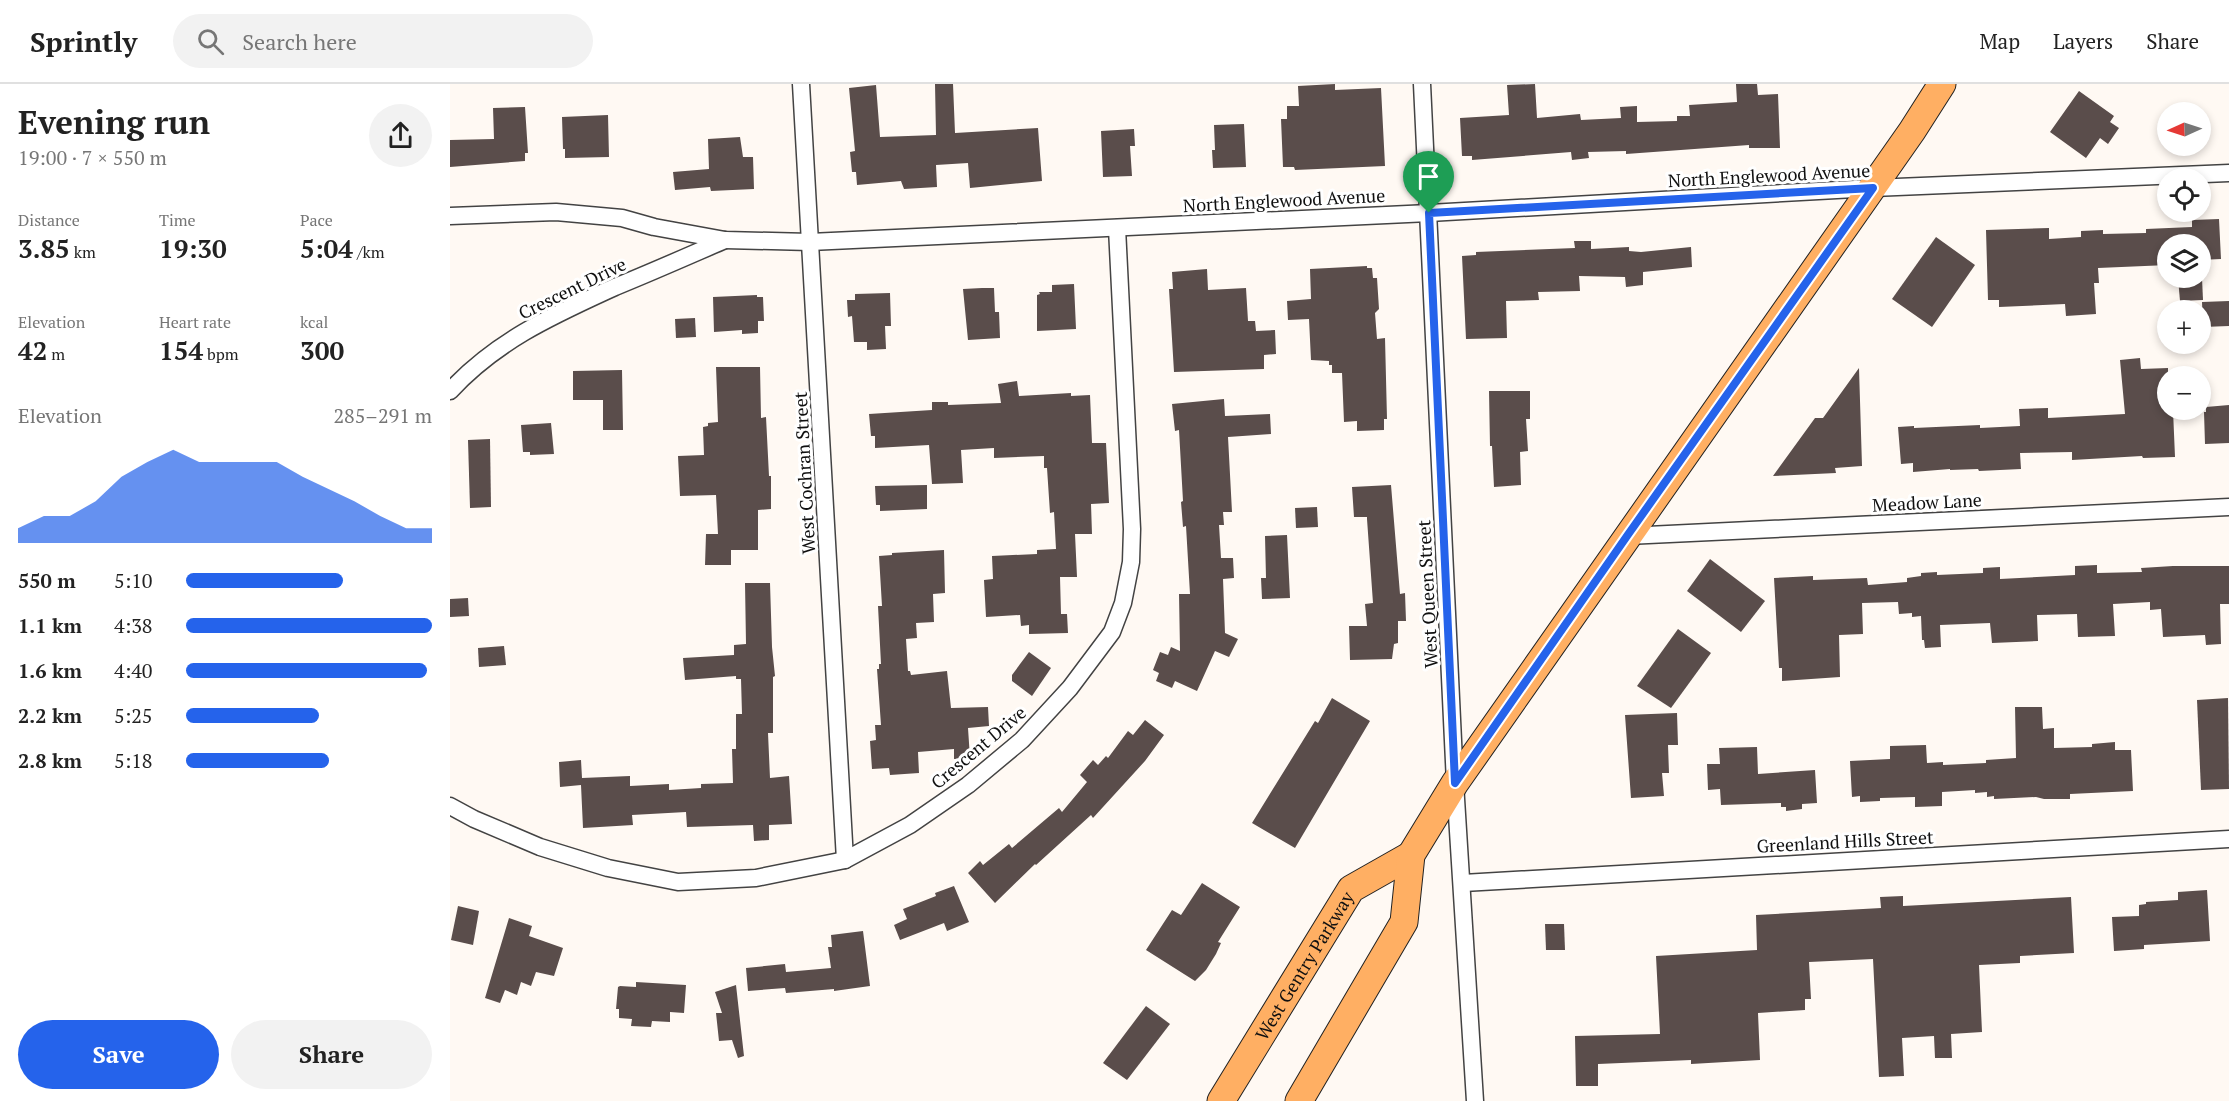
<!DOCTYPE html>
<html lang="en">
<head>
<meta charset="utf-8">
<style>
	:root { --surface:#fff; --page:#f2f2f2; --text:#222; --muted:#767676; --line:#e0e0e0; --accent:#2563eb }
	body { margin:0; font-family:"PT Serif",serif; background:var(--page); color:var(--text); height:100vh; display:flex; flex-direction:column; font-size:22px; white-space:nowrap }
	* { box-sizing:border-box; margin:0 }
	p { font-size:20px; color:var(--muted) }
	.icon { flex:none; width:33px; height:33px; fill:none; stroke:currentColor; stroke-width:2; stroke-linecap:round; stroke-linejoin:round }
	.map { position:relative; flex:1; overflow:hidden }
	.drawer { display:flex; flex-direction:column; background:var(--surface); width:450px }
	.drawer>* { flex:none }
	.needle { width:39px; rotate:267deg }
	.buttons { position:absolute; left:1707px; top:18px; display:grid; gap:12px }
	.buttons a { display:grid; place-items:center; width:54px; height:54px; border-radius:50%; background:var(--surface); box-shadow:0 3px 9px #0003; font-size:30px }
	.pin { position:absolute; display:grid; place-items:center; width:51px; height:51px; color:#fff; margin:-62px -26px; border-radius:50% 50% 50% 0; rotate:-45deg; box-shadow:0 0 6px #0007 }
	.pin .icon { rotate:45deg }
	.round { display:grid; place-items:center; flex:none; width:63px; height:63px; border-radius:32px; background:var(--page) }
	.summary { display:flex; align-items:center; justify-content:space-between; height:102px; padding:0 18px }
	h1 { font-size:33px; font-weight:700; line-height:45px }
	.stats { display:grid; grid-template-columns:repeat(3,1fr); gap:9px; height:102px; padding:6px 18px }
	.stats div { display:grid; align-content:center }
	.stats b { font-size:26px; font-weight:700 }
	.stats small { font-size:16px; font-weight:400 }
	.stats p { font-size:16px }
	.chart { height:168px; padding:12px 18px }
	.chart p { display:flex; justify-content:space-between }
	.chart svg { width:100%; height:108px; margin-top:6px; fill:var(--accent); opacity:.7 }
	.action { display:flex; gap:12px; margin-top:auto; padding:12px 18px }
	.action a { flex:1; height:69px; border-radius:36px; background:var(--accent); color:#fff; font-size:24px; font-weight:700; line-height:69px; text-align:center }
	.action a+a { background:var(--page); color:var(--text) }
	ul { padding:0 18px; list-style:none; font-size:20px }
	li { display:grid; grid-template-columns:96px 72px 1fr; align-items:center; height:45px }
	li i { height:15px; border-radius:8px; background:var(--accent) }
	header { display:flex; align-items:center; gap:36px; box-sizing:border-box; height:84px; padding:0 30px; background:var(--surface); border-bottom:2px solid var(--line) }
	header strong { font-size:28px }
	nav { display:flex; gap:33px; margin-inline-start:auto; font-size:21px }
	.search { width:420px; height:54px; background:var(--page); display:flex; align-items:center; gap:15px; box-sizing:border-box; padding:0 21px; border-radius:33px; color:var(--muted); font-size:22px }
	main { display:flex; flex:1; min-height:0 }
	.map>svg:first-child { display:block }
	.building { fill:#5a4d4b }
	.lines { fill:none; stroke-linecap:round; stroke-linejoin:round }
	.minor-casing { stroke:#434343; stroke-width:19 }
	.primary-casing { stroke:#212121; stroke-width:29 }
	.minor { stroke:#fff; stroke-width:16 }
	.primary { stroke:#ffaf63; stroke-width:27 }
	.route-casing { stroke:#fff; stroke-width:12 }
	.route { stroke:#2563eb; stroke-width:8 }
	.labels { text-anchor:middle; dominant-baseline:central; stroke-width:6; stroke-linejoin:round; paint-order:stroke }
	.street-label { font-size:18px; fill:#101010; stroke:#fff }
</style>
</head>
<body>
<header>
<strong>Sprintly</strong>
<div class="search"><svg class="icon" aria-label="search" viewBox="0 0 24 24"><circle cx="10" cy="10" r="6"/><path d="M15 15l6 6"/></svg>Search here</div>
<nav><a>Map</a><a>Layers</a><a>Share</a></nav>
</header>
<main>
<section class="drawer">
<div class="summary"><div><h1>Evening run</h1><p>19:00 · 7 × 550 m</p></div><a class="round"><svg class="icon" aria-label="share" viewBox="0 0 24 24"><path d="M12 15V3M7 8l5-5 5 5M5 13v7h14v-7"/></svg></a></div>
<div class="stats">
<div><p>Distance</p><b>3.85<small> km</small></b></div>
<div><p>Time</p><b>19:30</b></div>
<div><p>Pace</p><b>5:04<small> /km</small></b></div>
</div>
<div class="stats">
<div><p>Elevation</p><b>42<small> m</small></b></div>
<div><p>Heart rate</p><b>154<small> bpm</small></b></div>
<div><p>kcal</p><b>300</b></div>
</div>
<div class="chart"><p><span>Elevation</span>285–291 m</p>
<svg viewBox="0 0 160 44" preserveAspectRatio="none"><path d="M0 44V38L10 33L20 33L30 27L40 17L50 11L60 6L70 11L80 11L90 11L100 11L110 17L120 22L130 27L140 33L150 38L160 38V44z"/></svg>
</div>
<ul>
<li><b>550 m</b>5:10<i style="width:64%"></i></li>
<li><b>1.1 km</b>4:38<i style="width:100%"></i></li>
<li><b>1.6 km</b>4:40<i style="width:98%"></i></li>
<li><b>2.2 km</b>5:25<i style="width:54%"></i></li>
<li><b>2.8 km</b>5:18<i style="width:58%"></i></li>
</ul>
<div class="action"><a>Save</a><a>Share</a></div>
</section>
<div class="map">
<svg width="1779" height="1017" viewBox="0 0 1779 1017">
	<rect width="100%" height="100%" fill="#fff9f3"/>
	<g class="building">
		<polygon points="485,0 503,0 505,49 588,44 592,97 520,104 518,79 486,81 487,103 454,105 451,97 407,101 406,88 402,88 400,68 405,67 399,4 426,1 430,53 486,51"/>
		<polygon points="885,0 885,6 931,4 935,82 845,86 844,83 833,83 831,35 837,35 837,22 849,22 848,2"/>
		<polygon points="1085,0 1087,34 1130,30 1131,36 1171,34 1170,23 1187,22 1187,38 1227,37 1227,32 1240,32 1239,21 1287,18 1286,0 1307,0 1308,11 1328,10 1330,64 1299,64 1299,61 1176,70 1176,67 1138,68 1139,74 1122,76 1121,68 1022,76 1022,72 1012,72 1010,34 1059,31 1057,1"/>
		<polygon points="1629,7 1664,32 1660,38 1669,44 1658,60 1650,54 1636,74 1600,48"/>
		<polygon points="75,23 78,69 75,69 75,77 0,83 0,56 44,55 43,24"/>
		<polygon points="158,31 159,73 115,74 115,65 113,65 112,33"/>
		<polygon points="794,40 796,83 763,84 762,66 765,66 764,41"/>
		<polygon points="684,45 685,62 680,62 682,92 653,93 651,47"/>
		<polygon points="290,53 293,73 303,73 304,105 261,107 260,103 225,106 223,88 259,85 258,55"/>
		<polygon points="1769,135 1771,175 1750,176 1750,160 1718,160 1718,181 1648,184 1649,199 1644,199 1646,230 1616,232 1615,220 1549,223 1549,216 1538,216 1536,146 1599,144 1599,155 1631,153 1631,147 1653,146 1653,150 1696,149 1696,145 1742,143 1742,136"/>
		<polygon points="1486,153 1525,181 1482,243 1442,215"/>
		<polygon points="1124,157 1141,157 1141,165 1179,163 1179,167 1191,168 1241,163 1242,183 1193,188 1193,201 1176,203 1175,193 1129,192 1130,207 1088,208 1089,216 1056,217 1057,254 1016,255 1012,172 1026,171 1026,168 1125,164"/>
		<polygon points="917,182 917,184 922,184 923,194 927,194 929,225 925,229 927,255 935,254 937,335 934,335 934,346 907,347 907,337 894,338 892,289 882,289 882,281 879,281 879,277 861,276 859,235 838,236 837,217 861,215 860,185"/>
		<polygon points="757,185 758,206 796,204 798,237 805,237 806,247 825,246 826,270 814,271 814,285 724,288 719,205 723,205 722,188"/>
		<polygon points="1728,194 1752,194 1753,216 1730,217"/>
		<polygon points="624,200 626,245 587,247 587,211 590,210 589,208 602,208 602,201"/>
		<polygon points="532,204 544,204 545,228 549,228 550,254 518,256 513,205"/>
		<polygon points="440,209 441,242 435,242 436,265 417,266 417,258 404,258 402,232 398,233 397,216 405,216 405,210"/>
		<polygon points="307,211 307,213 313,213 314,237 308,237 308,249 292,250 292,246 264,248 263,213"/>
		<polygon points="1779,217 1779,242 1753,243 1752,218"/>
		<polygon points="245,234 246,253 226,254 225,235"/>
		<polygon points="1690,274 1691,285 1718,284 1718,326 1723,326 1725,373 1693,374 1692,372 1622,376 1622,368 1570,369 1571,385 1529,387 1528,385 1500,386 1500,385 1463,388 1463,379 1451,380 1448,343 1464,342 1464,344 1530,341 1530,344 1570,342 1569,325 1598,324 1598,334 1675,330 1670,276"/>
		<polygon points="266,283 310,283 311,334 316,333 319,392 321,392 321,425 308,426 308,466 281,466 281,481 255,481 256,450 268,450 266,411 230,412 228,372 254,371 253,343 258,342 258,339 268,338"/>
		<polygon points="1409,284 1412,382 1385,384 1386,389 1323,392 1365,334 1373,334"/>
		<polygon points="172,286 173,346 153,346 153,316 123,316 123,287"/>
		<polygon points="567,297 569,312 621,309 621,312 640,311 642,359 656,359 659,419 641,420 642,450 625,450 627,493 610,493 611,530 617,530 618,549 579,550 579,541 571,542 570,531 536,533 534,496 543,495 542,472 587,470 587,466 606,465 604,428 600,429 597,384 594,384 594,372 544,374 544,364 511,366 513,399 482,400 479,361 425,364 425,352 421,352 419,330 482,326 482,318 498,318 498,321 551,319 548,300"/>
		<polygon points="1039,307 1080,307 1080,335 1076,335 1078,367 1070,368 1071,401 1044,403 1042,362 1040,362"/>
		<polygon points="774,315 775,332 820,330 821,350 778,353 782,428 773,428 774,441 769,441 771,474 783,474 784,494 773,495 775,549 788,555 779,573 765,567 747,607 725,597 722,604 706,597 709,589 703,586 710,568 718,571 721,563 730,567 729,510 740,510 736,442 733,443 731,418 733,417 729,346 725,347 722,320"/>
		<polygon points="1779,321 1779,359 1755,360 1754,328 1756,328 1756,323"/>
		<polygon points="101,339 104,370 80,371 80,368 73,368 71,341"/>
		<polygon points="40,355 41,423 20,424 18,356"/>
		<polygon points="477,401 477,425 430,427 430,421 426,421 425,402"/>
		<polygon points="941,401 950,510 955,509 956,537 948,537 948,559 944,560 942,575 900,576 899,542 917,542 915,520 923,519 917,435 917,433 904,433 902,403"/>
		<polygon points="867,423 868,443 846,444 845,424"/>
		<polygon points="837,451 840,514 812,515 811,494 816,494 815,452"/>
		<polygon points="494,466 495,509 483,510 484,538 466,539 467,554 456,555 458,587 460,587 461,591 497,587 501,624 538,623 539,642 518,644 520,674 504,675 504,665 468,668 469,689 440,691 439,684 422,685 420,657 426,656 425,641 431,641 427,585 429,585 429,580 431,580 428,522 432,522 429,472 442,471 442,469"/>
		<polygon points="1260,475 1315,517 1291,548 1237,507"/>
		<polygon points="1647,481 1647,489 1692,488 1691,484 1723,482 1779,482 1779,520 1770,520 1771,560 1756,561 1755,551 1713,553 1711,525 1700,526 1700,518 1663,520 1665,552 1628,553 1627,530 1587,531 1588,557 1542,559 1540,539 1490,541 1491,563 1475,564 1474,556 1472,556 1471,532 1462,533 1462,529 1449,530 1448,518 1412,519 1413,550 1389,551 1390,593 1332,597 1332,584 1329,584 1324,494 1363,492 1363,496 1417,494 1418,501 1457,498 1457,494 1471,492 1471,489 1487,488 1487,491 1533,489 1533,484 1550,483 1550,495 1625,491 1625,482"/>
		<polygon points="295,499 320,499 322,563 325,592 323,593 323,649 318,649 320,694 339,692 342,740 319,741 319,756 304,757 303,741 237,743 236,728 182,731 183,741 133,744 131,701 110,703 109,678 131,676 132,694 180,692 180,702 219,700 219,706 251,704 251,700 283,699 282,665 286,665 286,630 292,630 291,595 286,595 286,592 235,596 233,574 284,571 284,561 296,560"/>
		<polygon points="18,514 19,532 0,533 0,515"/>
		<polygon points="1228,545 1261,569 1221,624 1187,602"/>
		<polygon points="54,562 56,581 29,583 28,564"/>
		<polygon points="579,568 601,584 582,612 562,597 562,591"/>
		<polygon points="882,614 920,637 845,764 802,739 865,637 868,639"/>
		<polygon points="1778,614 1779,705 1751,706 1747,616"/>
		<polygon points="1565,623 1592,623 1593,645 1604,644 1604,664 1642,663 1642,660 1665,658 1665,666 1681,666 1683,707 1620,710 1620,715 1594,715 1586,713 1544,715 1544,712 1537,713 1537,708 1525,709 1525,706 1492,708 1492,722 1465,723 1465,713 1430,714 1430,717 1410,718 1410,712 1402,713 1400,677 1440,675 1440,662 1476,661 1477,679 1493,678 1493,681 1536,679 1536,676 1566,674"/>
		<polygon points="1227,629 1228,661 1218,661 1219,689 1212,689 1214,712 1181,714 1175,631"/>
		<polygon points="695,636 714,651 695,677 643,734 641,731 586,781 585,780 545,819 518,789 530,777 533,781 559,760 562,764 609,724 612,728 637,698 630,691 643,676 648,681 656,672 658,674 678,647 683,651"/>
		<polygon points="1307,663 1308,690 1365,686 1367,719 1352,720 1352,725 1336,727 1336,723 1331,723 1331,719 1271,721 1270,705 1258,706 1257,680 1270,680 1269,664"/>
		<polygon points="752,799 790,823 768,858 771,859 766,870 756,886 745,897 696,866 722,826 731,831"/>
		<polygon points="504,802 519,838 497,847 494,839 450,856 444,841 457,835 453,825 486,812 485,809"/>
		<polygon points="1757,806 1760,857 1694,861 1694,865 1664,867 1662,833 1689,832 1689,821 1696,820 1696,818 1728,816 1728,808"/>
		<polygon points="1453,812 1453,822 1621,813 1624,869 1570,872 1570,879 1529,881 1532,948 1501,950 1502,974 1485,974 1484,952 1452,954 1454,992 1429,993 1423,875 1359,878 1361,915 1355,915 1355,926 1308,929 1310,976 1241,980 1241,976 1148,980 1148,1002 1126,1002 1125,952 1210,950 1206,872 1307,866 1306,831 1431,824 1430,813"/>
		<polygon points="8,822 29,827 23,861 1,856"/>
		<polygon points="59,834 82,842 79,852 113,864 104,892 86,888 81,902 71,898 67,911 55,906 50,919 35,914"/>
		<polygon points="1095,840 1114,840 1115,866 1096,866"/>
		<polygon points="413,847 420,902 384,907 384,905 336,909 335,904 298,907 296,884 335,880 336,888 381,884 378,863 382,863 381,851"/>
		<polygon points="186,898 236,901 234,929 220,928 220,938 202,937 201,943 181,942 182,935 169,934 169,925 166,925 168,903 170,902 186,903"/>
		<polygon points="286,901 294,972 288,974 282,956 269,957 266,929 272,929 265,908"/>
		<polygon points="696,922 720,940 677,996 653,979"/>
	</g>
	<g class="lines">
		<g class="minor-casing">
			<g id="minor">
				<polyline points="351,0 395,776"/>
				<polyline points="972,0 1005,699 1025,1017"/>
				<polyline points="0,132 106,128 172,134 204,143 275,156 360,158 979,129 1423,104 1779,89"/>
				<path d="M 0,307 C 47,256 104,231 165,203 C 202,188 238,172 275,156"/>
				<polyline points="1177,452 1779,423"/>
				<polyline points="0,722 24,735 90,763 158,784 228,798 306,794 395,776 460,741 518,701 572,656 620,604 662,548 673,519 681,478 682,445 667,144"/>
				<polyline points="1013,799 1779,755"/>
			</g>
		</g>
		<g class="primary-casing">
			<g id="primary">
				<path id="s1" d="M 771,1017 L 901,805 L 961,771"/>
				<polyline points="849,1017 954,838 961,771 1005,699 1462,47 1492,0"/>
			</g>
		</g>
		<use href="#minor" class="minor"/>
		<use href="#primary" class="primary"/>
	</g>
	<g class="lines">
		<g class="route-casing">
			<polygon id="route" points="1423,104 1177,452 1005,699 979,129"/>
		</g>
		<use href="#route" class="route"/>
	</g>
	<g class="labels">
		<g class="street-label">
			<text transform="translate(1319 91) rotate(-3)">North Englewood Avenue</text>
			<text transform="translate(834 116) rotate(-3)">North Englewood Avenue</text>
			<text transform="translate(122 204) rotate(-26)">Crescent Drive</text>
			<text transform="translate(354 389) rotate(-93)">West Cochran Street</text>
			<text transform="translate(1477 418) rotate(-3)">Meadow Lane</text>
			<text transform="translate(977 510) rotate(-93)">West Queen Street</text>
			<text transform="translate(528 663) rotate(-40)">Crescent Drive</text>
			<text transform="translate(1395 757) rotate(-3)">Greenland Hills Street</text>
			<text stroke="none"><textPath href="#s1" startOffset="159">West Gentry Parkway</textPath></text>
		</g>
	</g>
</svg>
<div class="buttons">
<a><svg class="needle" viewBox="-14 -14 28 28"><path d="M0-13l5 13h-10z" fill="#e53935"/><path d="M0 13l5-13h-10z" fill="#767676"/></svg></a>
<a><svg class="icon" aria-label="locate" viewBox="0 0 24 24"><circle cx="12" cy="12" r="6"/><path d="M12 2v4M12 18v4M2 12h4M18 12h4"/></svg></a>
<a><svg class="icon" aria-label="layers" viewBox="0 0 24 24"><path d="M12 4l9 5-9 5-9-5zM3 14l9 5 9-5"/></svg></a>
<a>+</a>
<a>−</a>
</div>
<div class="pin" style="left:979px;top:129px;background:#1e9e55"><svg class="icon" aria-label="arrive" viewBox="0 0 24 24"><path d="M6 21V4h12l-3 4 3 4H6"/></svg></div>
</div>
</main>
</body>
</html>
